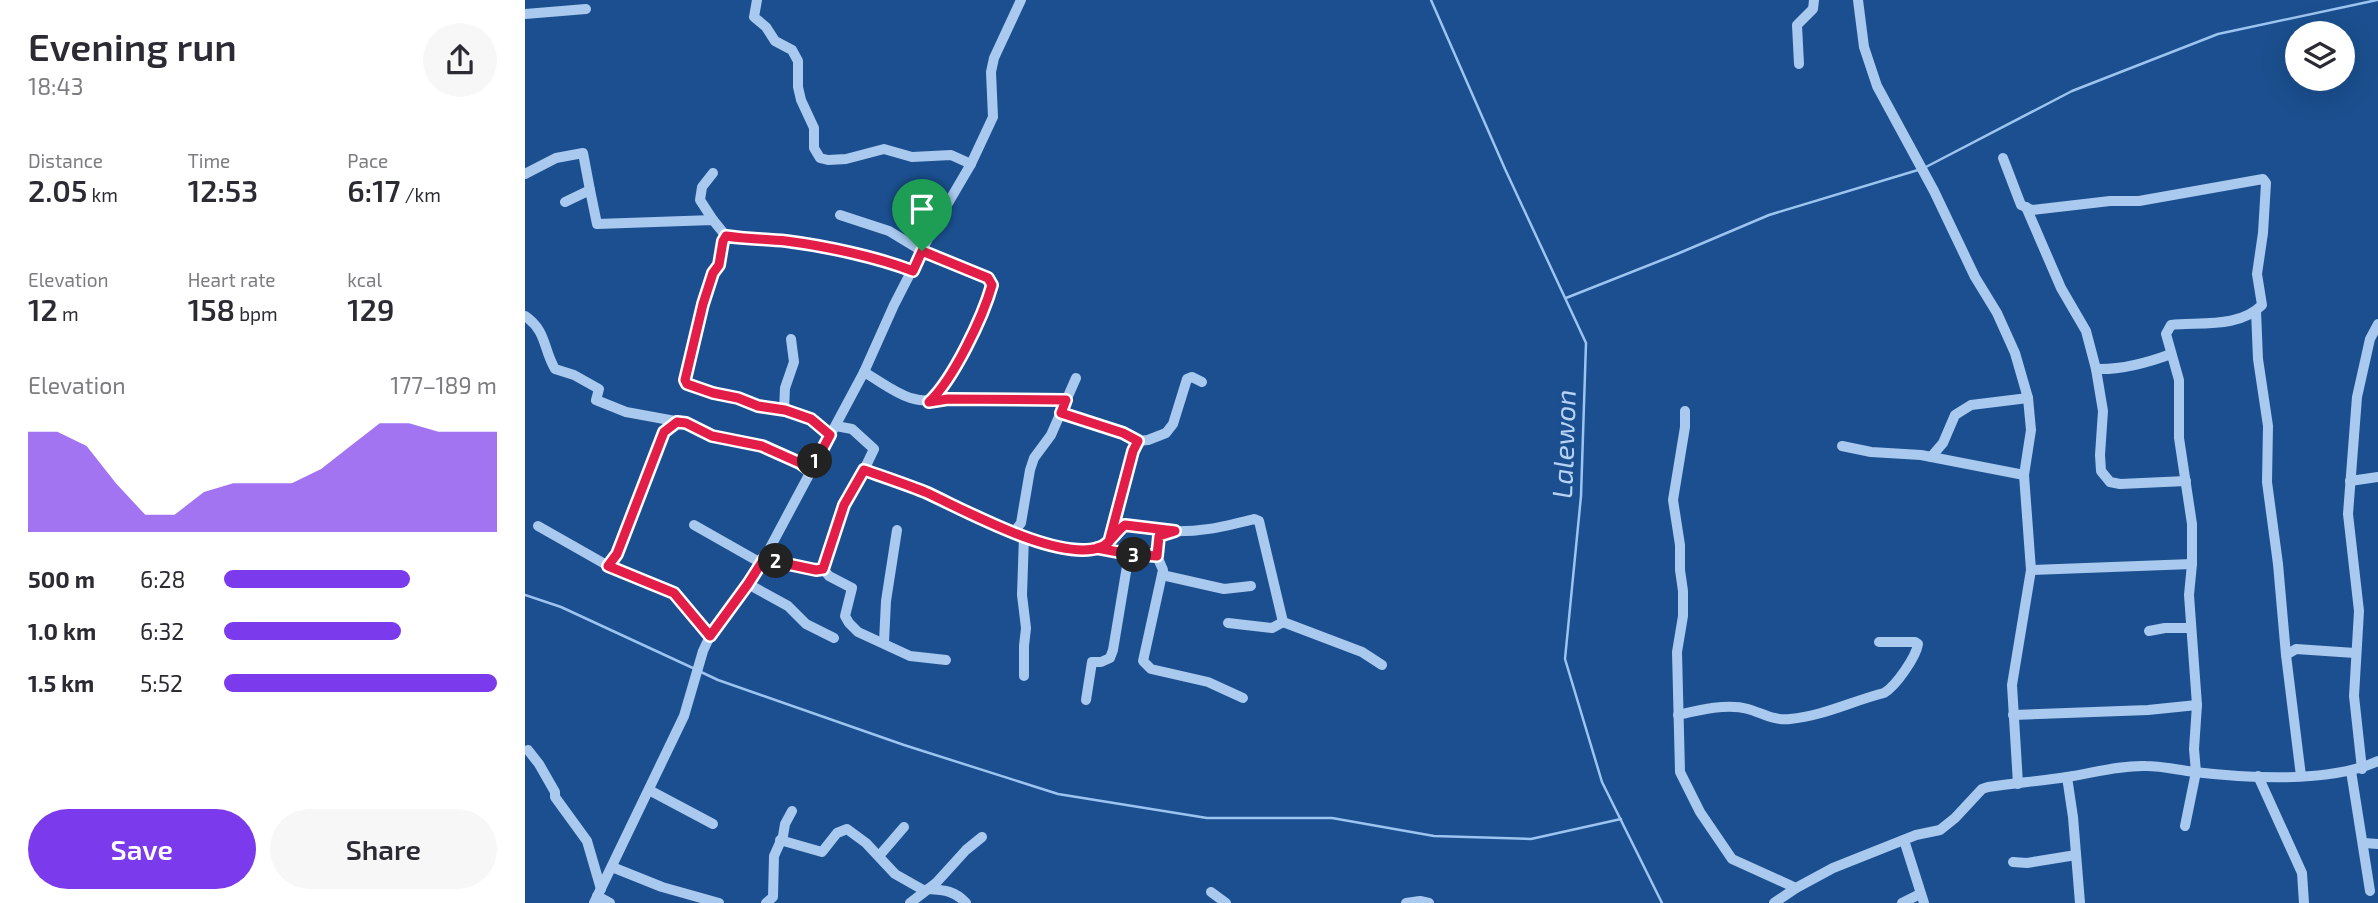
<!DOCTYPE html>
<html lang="en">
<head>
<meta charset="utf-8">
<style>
	:root { --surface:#fff; --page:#f7f7f7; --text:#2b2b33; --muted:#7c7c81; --accent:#7c3aed }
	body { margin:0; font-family:"Exo 2",sans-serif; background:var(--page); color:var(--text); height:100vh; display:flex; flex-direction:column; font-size:26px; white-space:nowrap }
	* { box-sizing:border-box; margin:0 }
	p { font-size:23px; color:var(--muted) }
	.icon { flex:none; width:38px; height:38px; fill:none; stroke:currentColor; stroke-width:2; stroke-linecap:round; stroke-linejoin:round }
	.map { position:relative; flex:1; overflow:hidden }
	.sheet { display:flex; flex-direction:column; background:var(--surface); width:525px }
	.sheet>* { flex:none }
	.fabs { position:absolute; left:1760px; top:21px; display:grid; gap:14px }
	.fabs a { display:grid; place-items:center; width:70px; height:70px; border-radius:50%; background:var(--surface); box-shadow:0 7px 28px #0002; font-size:35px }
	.pin { position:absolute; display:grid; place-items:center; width:60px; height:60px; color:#fff; margin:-72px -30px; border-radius:50% 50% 50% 0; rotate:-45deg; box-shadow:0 0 7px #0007 }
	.pin .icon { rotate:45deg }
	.km { position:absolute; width:35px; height:35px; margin:-18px; border-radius:50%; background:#222; color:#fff; font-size:19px; line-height:35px; text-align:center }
	.round { display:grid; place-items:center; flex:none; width:74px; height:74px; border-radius:37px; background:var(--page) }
	.summary { display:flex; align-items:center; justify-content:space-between; height:119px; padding:0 28px }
	h1 { font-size:38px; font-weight:600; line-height:52px }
	.stats { display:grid; grid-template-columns:repeat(3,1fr); gap:10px; height:119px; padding:7px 28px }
	.stats div { display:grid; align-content:center }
	.stats b { font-size:30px; font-weight:600 }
	.stats small { font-size:19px; font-weight:400 }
	.stats p { font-size:19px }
	.chart { height:196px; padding:14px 28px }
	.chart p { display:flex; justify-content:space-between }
	.chart svg { width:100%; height:126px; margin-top:7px; fill:var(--accent); opacity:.7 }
	.action { display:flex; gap:14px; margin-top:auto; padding:14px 28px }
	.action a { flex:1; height:80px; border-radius:42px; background:var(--accent); color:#fff; font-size:28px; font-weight:600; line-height:80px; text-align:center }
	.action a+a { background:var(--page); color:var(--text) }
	ul { padding:0 28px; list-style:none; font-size:23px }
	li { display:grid; grid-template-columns:112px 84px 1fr; align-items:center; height:52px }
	li i { height:18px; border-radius:9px; background:var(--accent) }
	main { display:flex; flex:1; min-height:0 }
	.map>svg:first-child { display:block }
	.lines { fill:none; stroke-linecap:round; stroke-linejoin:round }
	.stream { stroke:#9cc4f0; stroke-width:2.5 }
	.minor { stroke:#a9c9ee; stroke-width:10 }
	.route-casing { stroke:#fff; stroke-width:14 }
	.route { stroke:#e11d48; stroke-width:9 }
	.labels { text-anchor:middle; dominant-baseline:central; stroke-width:6; stroke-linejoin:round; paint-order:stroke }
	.water-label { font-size:28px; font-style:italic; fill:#b5d3f5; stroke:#1b4f8f }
</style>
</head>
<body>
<main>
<section class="sheet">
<div class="summary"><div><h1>Evening run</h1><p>18:43</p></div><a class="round"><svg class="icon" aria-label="share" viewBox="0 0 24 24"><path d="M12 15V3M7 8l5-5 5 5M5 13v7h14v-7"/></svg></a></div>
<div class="stats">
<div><p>Distance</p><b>2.05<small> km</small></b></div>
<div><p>Time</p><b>12:53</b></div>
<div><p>Pace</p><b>6:17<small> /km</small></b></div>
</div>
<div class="stats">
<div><p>Elevation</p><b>12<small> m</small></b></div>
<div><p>Heart rate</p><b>158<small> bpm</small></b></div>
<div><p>kcal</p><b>129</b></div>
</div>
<div class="chart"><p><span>Elevation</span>177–189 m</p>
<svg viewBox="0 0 160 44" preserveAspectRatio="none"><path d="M0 44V9L10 9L20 14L30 27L40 38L50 38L60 30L70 27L80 27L90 27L100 22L110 14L120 6L130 6L140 9L150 9L160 9V44z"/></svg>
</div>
<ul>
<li><b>500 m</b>6:28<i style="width:68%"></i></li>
<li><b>1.0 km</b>6:32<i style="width:65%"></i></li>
<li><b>1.5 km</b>5:52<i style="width:100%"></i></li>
</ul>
<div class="action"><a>Save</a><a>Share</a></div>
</section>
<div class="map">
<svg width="1853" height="903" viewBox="0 0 1853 903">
	<rect width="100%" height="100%" fill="#1b4f8f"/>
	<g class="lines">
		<g class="stream">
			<polyline points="906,0 980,169 1061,343 1056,496 1040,659 1077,782 1137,903"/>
			<polyline points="1399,168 1547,91 1693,34 1852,0"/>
			<polyline points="1041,298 1152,254 1244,215 1393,170"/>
			<polyline points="0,595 36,607 170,669"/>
			<polyline points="176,672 193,680 379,745 533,794 682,818 807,818 909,836 1006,839 1096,819"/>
		</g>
		<g class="minor">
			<polyline points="232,0 229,17 241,27 250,41 267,50 273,61 273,87 276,100 289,128 289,148 295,158 303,160 321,159 359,149 387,157 426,155 446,164"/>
			<polyline points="1333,0 1339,47 1352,86 1409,191 1450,277 1472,313 1490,353 1503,398 1506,430 1499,475 1506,570 1487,685 1493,784"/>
			<polyline points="0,14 61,9"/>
			<polyline points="1274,64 1272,25 1288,9 1289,0"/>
			<path d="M 1478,158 L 1496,205 L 1507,210 L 1585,201 L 1614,201 L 1738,179 L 1741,183 L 1738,233 L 1732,274 L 1737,305 C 1715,328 1675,322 1646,325 L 1641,334 L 1654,380 L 1654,438 L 1667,524 L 1667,564 L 1664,595 L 1672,705 L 1669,749 L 1671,772 L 1660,826"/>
			<polyline points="188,173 177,187 175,200 188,220"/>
			<polyline points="0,174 31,158 58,153 65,190"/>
			<path d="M 40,202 L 65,190 L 72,224 L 188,220 L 201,236 C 221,239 241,239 261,241 C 300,246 352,257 388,271"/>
			<polyline points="1501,207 1536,288 1561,331 1571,369 1578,411 1575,455 1576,471 1585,482 1595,484 1661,481"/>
			<path d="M 315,215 L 364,231 L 397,251 L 462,277 L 467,285 C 458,317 428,380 404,403"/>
			<polyline points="201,236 198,241 194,265 188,273 178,304 160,380 166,385 213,398 233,406 259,410 286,419 305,435"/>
			<polyline points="1731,311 1733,359 1743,426 1742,482 1753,564 1761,655"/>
			<path d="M 0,316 C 22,331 18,349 30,369 L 49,375 L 74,389 L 71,400 L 101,412 L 161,423 L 187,436 L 237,446 L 275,463 L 286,471"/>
			<path d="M 1571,369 C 1597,370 1622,363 1646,354"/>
			<path d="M 339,372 C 371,391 384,406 423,399 L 541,400"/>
			<polyline points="259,410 260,388 269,362 266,339"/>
			<polyline points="1160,411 1160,427 1148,500 1155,545 1155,570 1158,591 1158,616 1152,652 1155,772 1175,812 1207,859 1271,888"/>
			<polyline points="536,413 598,433 613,441 623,440 641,433 648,424 662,379 667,377 677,382"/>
			<path d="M 311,426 L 327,429 L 349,449 L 339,470 C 359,477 380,484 399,492 C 449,513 510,552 565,549 C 588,547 589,525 604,525 C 615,524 628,530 640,531 C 674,533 697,527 729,519 L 734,521 L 758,622 L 747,628 L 703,623"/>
			<polyline points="1317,446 1346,452 1396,455 1499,475"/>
			<polyline points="1406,457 1418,443 1430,415 1446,405 1503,398"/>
			<polyline points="1825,481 1853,477"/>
			<polyline points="169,525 236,563"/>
			<polyline points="13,526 94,572 119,579 149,593 185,636"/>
			<polyline points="489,532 496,523 505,470 509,458 526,435 551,378"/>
			<polyline points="645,533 634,536 632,556 638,570 618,661 626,669 683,682 718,698"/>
			<polyline points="586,534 608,451 613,441"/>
			<polyline points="499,536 497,595 501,628 499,646 499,676"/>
			<polyline points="604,554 632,556"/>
			<polyline points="239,559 291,570 298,569 319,505 339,470"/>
			<polyline points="83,566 92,554 139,432 152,422"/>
			<polyline points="298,569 304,576 327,588 320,616 324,623 333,632 385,656 421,660"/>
			<polyline points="1506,570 1667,564"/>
			<polyline points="637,575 699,589 726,586"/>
			<polyline points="223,584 263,606 281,624 309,638"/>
			<polyline points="758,622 837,652 857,665"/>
			<polyline points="1624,631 1640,628 1666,628"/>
			<polyline points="359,642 361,601 372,530"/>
			<polyline points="561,700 567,662 576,662 585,658 588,650 604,554 572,548"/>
			<path d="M 1153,715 C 1174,710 1202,703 1223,709 C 1237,713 1249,721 1265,719 C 1298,716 1327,701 1359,693 C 1371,686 1391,657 1393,644 L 1390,642 L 1354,642"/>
			<polyline points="1488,715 1623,710 1672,705"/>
			<polyline points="3,750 14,764 30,792 30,797 62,841 76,889"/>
			<polyline points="1837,769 1829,696 1834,611 1823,514 1832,397 1845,339 1853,324"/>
			<polyline points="1826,771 1845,891"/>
			<polyline points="1733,776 1777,873 1779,903"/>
			<polyline points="1776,776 1761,655 1771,649 1830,653"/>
			<polyline points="1542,777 1548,817 1555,903"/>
			<polyline points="124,790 188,824"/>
			<polyline points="255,840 297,852 312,833 322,829 341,843 370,874 400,891"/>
			<polyline points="1379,840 1399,903"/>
			<polyline points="1839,843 1853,844"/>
			<polyline points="354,856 379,827"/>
			<polyline points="1488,862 1502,863 1551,855"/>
			<polyline points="87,867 137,887 194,903"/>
			<path d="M 403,889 C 420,890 430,891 441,903"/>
			<polyline points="686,892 701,903"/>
			<polyline points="72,896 85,903"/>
			<polyline points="69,903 159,716 178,651 185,636 223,584 239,559 339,372 369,305 409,227 446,164 468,117 466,72 469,58 496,0"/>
			<polyline points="241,903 248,897 249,856 258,836 260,824 267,811"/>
			<polyline points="385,903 411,883 441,850 457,837"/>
			<polyline points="881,903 895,901 904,903"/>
			<path d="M 1249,903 L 1271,888 L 1308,868 L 1391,835 L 1415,830 L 1430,818 L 1457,789 L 1463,787 C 1489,783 1516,781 1542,777 C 1568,773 1595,765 1621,766 C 1637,766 1653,770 1669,772 C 1722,778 1805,783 1853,761"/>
			<polyline points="1377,903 1395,894"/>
		</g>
	</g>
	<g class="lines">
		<g class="route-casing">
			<path id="route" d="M 397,251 L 388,271 C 352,257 300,246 261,241 C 241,239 221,239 201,236 L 198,241 L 194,265 L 188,273 L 178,304 L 160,380 L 162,384 L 188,393 L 213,398 L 233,406 L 260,410 L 286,419 L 305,435 L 286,471 L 275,463 L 237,446 L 187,436 L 161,423 L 152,422 L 139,432 L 92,554 L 83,566 L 149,593 L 185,636 L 223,584 L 239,559 L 291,570 L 298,569 L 319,505 L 339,470 C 359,477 380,484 400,492 C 440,510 534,563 576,547 C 586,543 591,531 600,525 L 650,531 L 634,536 L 632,556 L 604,554 L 572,548 C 577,547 580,545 584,542 L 608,451 L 613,441 L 598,433 L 536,413 L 541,400 L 423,399 L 404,402 C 428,380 458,317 467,285 L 463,278 L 397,251"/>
		</g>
		<use href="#route" class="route"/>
	</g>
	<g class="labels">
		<g class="water-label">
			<text transform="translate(1038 444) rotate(-88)">Lalewon</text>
		</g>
	</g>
</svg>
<div class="fabs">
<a><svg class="icon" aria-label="layers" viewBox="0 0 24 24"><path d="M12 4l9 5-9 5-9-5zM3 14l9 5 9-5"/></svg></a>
</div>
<div class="pin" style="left:397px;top:251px;background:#1e9e55"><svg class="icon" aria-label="arrive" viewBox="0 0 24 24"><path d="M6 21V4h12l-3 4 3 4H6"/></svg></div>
<b class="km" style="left:290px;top:461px">1</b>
<b class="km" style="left:251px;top:561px">2</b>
<b class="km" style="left:609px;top:555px">3</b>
</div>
</main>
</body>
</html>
